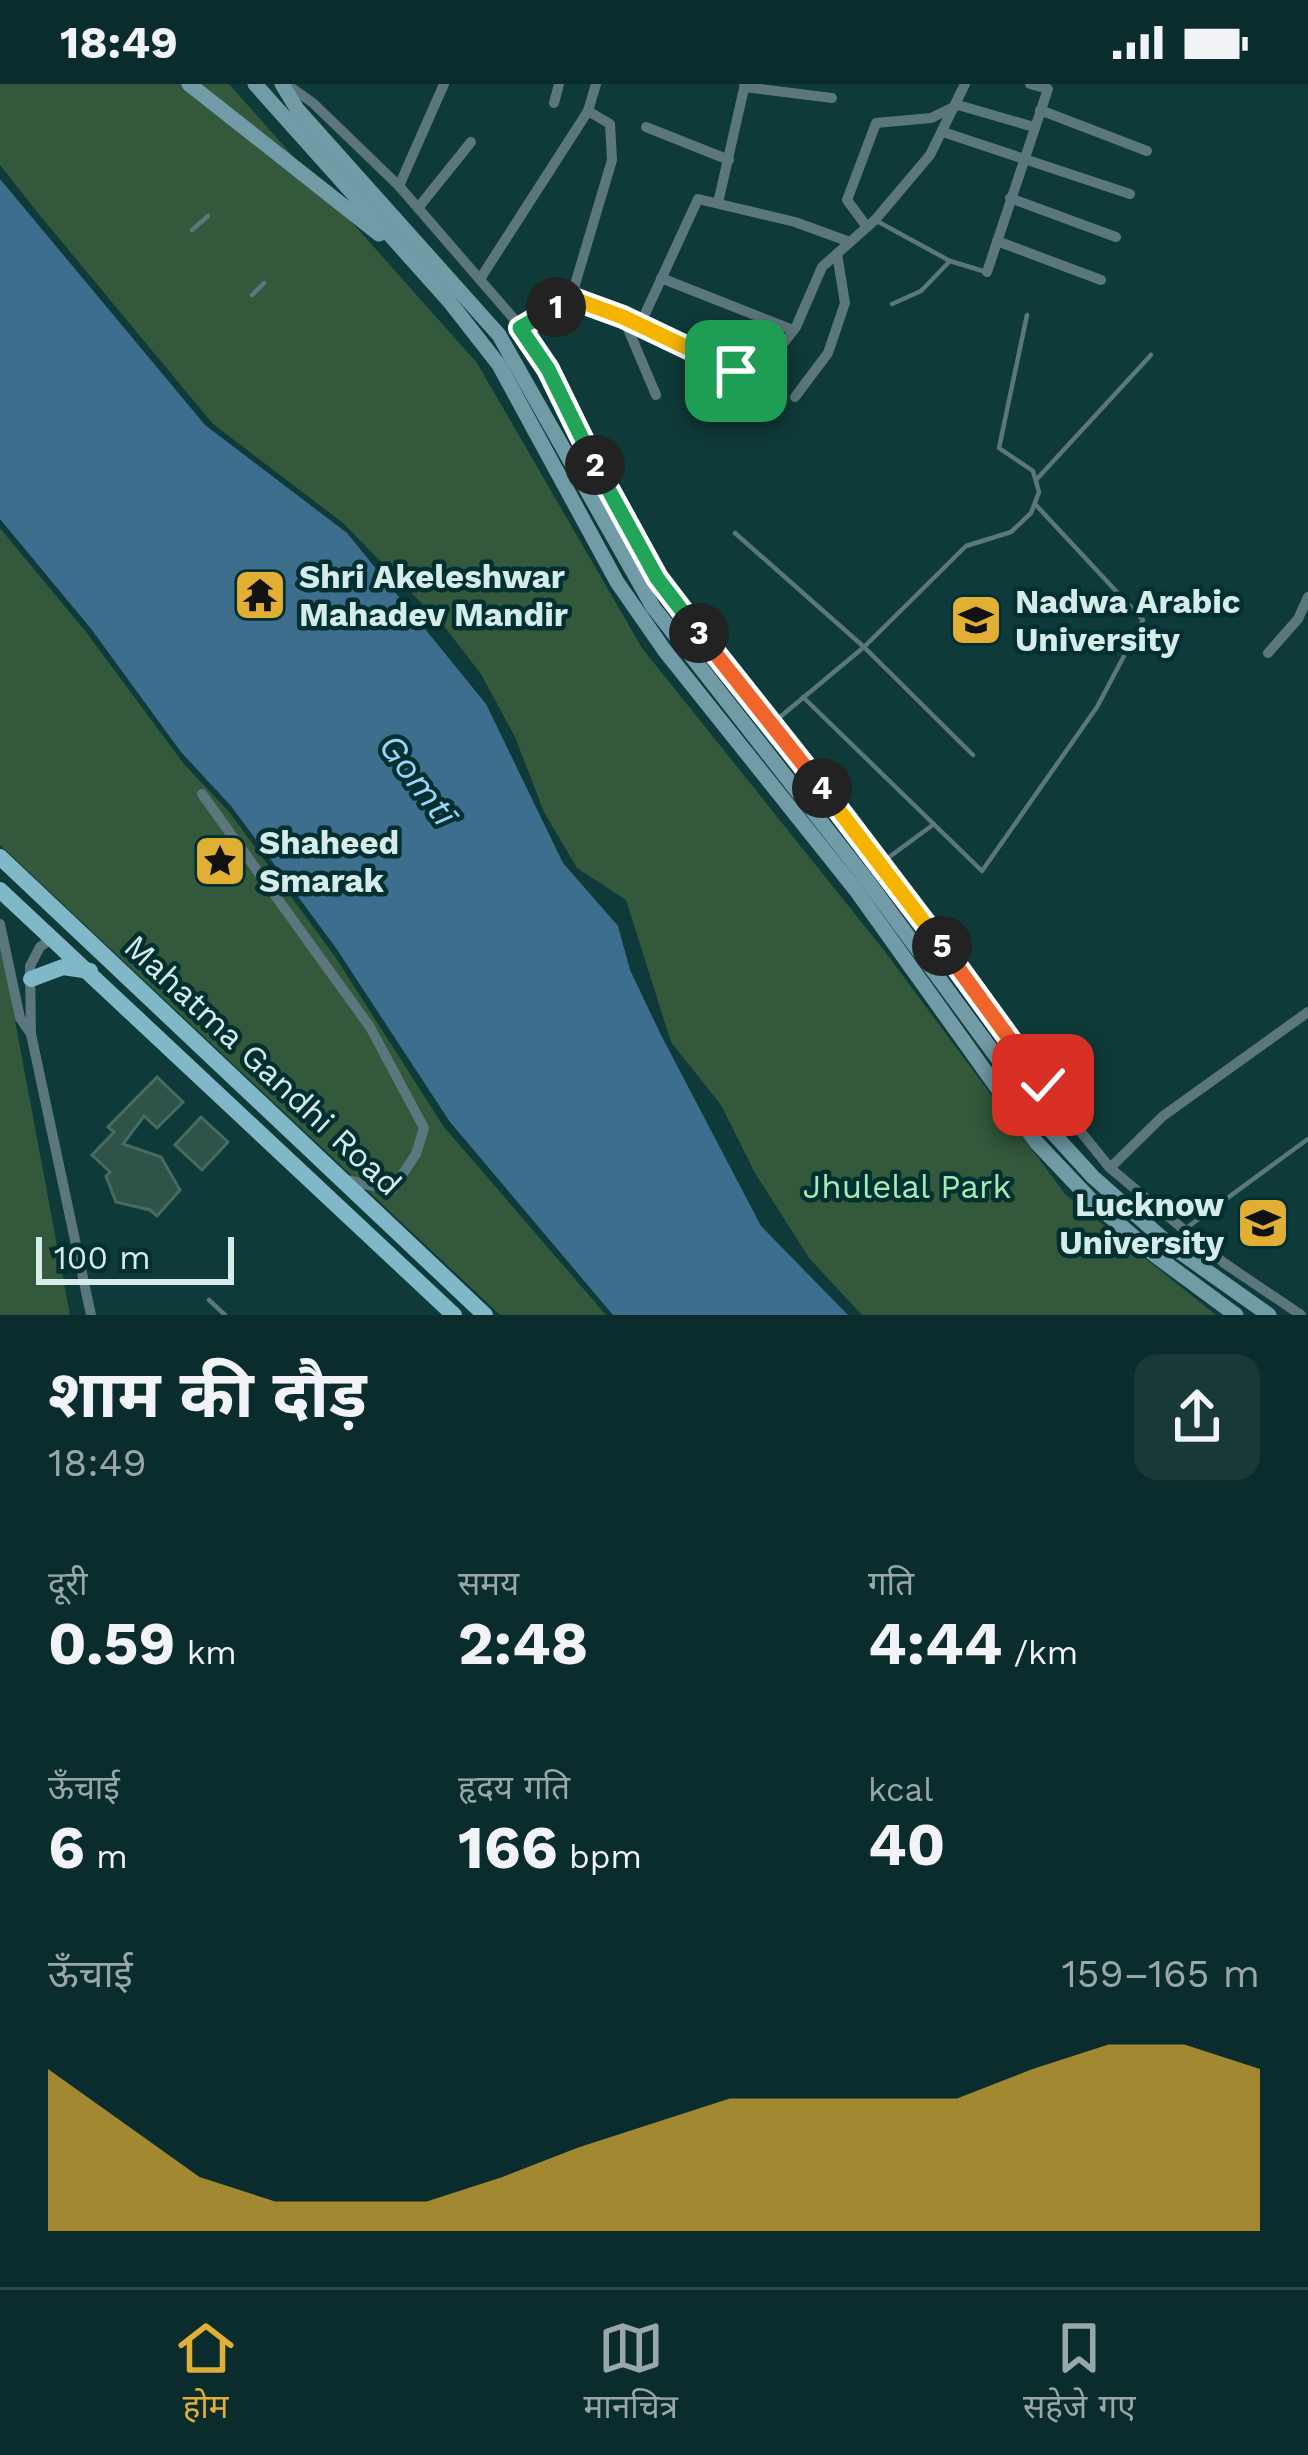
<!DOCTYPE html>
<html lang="hi">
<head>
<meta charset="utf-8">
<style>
	:root { --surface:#0b2c2c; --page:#193838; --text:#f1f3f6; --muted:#9aa7a9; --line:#2b4848; --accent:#e1af34 }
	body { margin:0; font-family:"Work Sans","Noto Sans Devanagari",sans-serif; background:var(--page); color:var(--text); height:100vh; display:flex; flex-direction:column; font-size:45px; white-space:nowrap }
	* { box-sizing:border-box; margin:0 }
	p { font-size:39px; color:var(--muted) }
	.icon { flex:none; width:66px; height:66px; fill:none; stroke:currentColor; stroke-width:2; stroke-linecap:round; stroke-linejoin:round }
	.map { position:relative; height:1231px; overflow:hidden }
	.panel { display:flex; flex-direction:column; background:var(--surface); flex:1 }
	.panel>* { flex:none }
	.scale { position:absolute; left:36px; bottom:30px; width:198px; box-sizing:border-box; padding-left:12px; border:6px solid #d6eceb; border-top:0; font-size:33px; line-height:42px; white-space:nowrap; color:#d6eceb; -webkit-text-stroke:9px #023030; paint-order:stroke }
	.pin { position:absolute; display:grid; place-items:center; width:102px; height:102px; color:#fff; margin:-51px; border-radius:24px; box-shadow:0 6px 18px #0006 }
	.km { position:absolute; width:60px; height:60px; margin:-30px; border-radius:50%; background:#222; color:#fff; font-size:33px; line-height:60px; text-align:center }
	.round { display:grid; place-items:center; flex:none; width:126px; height:126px; border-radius:24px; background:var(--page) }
	.head { display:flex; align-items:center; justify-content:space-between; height:204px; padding:0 48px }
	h1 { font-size:66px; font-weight:700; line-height:90px }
	.metrics { display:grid; grid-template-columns:repeat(3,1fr); gap:18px; height:204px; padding:12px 48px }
	.metrics div { display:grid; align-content:center }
	.metrics b { font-size:60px; font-weight:700 }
	.metrics small { font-size:33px; font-weight:400 }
	.metrics p { font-size:33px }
	.chart { height:336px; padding:24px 48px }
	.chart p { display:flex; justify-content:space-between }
	.chart svg { width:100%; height:216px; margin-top:12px; fill:var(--accent); opacity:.7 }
	.status { display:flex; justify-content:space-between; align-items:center; height:84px; padding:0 60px; background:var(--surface); direction:ltr }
	.status svg { height:33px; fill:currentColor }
	.dock { display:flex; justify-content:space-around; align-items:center; height:168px; border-top:3px solid var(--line); background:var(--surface); font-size:33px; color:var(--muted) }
	.dock a { display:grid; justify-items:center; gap:6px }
	.dock .active { color:var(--accent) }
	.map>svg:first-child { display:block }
	.green { fill:#33583c }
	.water { fill:#3e6e8d }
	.building { fill:#2f5348; stroke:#466b60; stroke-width:3 }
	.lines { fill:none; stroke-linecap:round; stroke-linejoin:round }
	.lane { stroke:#5c767d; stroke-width:4.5 }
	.street { stroke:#5c767d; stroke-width:10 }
	.secondary { stroke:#719ba7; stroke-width:15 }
	.primary { stroke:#81b8c7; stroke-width:16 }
	.split-1-casing { stroke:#fff; stroke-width:24 }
	.split-2-casing { stroke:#fff; stroke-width:24 }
	.split-3-casing { stroke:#fff; stroke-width:24 }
	.split-4-casing { stroke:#fff; stroke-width:24 }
	.split-5-casing { stroke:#fff; stroke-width:24 }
	.split-6-casing { stroke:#fff; stroke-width:24 }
	.split-1 { stroke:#f5b400; stroke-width:15 }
	.split-2 { stroke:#22a559; stroke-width:15 }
	.split-3 { stroke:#22a559; stroke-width:15 }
	.split-4 { stroke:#f0652b; stroke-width:15 }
	.split-5 { stroke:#f5b400; stroke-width:15 }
	.split-6 { stroke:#f0652b; stroke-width:15 }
	.labels { text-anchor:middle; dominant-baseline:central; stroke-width:9; stroke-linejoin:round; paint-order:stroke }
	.poi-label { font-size:33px; font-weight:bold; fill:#d6eceb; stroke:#023030; text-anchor:start }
	.street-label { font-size:33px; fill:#d6eceb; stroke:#023030 }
	.park-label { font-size:33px; fill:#a5ebb5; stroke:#023030 }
	.water-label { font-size:36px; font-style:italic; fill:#9ad4fb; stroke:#023030 }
</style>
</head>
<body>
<div class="status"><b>18:49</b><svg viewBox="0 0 49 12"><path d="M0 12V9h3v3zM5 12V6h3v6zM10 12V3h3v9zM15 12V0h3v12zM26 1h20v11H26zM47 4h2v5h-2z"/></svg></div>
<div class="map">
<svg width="1308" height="1231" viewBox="0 0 1308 1231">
	<rect width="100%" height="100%" fill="#0f3a3a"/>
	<g class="green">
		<polygon points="0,0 229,0 477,279 642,564 883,865 1065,1110 1216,1231 862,1231 809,1174 755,1089 721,1021 671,958 626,816 577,784 544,728 515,653 481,590 443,541 343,439 213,340 42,134 0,81"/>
		<polygon points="0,444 86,548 184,680 230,729 336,874 444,1043 606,1231 500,1231 0,761"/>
		<polygon points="0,856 70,1231 0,1231"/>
	</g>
	<polygon class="water" points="0,95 205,341 347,449 486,620 563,779 618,842 630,886 661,951 761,1142 848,1231 613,1231 450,1038 336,864 231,722 181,668 92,546 0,435"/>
	<g class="building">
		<polygon points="157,993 183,1018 157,1044 144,1032 123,1060 161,1073 180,1106 157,1132 150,1126 116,1118 106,1092 110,1088 92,1071 114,1048 108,1043"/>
		<polygon points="201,1033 228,1058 202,1086 175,1061"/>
	</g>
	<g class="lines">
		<g class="lane">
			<polyline points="875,136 950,177 983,187"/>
			<polyline points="192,146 208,132"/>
			<polyline points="252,211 264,199"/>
			<polyline points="892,220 921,207 950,177"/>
			<polyline points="1036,396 1151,271"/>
			<polyline points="735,449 864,563 973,671"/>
			<polyline points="803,613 982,787 1097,623 1143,536 1035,420"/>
			<polyline points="774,638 864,563 966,462 1011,448 1031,429 1039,408 1033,387 999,364 1027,231"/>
			<polyline points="881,779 934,740"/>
			<polyline points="1185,1145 1308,1055"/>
			<polyline points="209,1216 225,1231"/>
		</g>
		<g class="street">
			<polyline points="286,0 313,19 399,102 514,235 548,285 664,505 881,779 1043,1001 1110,1084 1224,1179 1301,1231"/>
			<polyline points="744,3 832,14"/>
			<polyline points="554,19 559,0"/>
			<polyline points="1040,26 1147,67"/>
			<polyline points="646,43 729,76"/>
			<polyline points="943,48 1130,110"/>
			<polyline points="399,102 444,0"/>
			<polyline points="1010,114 1116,153"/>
			<polyline points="718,119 745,0"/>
			<polyline points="418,124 471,58"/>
			<polyline points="867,143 847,116 876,39 931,34 958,21 1034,43"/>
			<polyline points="997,157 1101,196"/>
			<polyline points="987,188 1048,5 1030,0"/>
			<polyline points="661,194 793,246"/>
			<polyline points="480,195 588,27"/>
			<polyline points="571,214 612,76 610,40 588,27 596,0"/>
			<polyline points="623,233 656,311"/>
			<polyline points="640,241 698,115 795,138 850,158"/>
			<path d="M 520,244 L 571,214 C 618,231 721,289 762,287 L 796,243 L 822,183 L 875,136 L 930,71 L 965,0"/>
			<polyline points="795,313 828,269 845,219 837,170"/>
			<polyline points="1268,569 1298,535 1308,513"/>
			<polyline points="202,710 370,943 424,1044 416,1070 392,1106 342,1095"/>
			<polyline points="0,840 20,934 31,950"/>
			<polyline points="52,854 40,863 30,882 31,950 91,1231"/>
			<polyline points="1110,1084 1163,1032 1308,928"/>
		</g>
		<g class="secondary">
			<polyline points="189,0 379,150"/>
			<polyline points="255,0 449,217 499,281 617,498 665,567 855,805 1036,1058 1091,1116 1156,1172 1236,1231"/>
			<polyline points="282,0 297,25 499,251 653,523 866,795 1051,1047 1093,1093 1170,1161 1269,1231"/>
		</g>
		<g class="primary">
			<polyline points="0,773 485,1231"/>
			<polyline points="0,806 454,1231"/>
			<polyline points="31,895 63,883 90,887"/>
		</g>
	</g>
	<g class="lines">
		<g class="split-1-casing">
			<polyline id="split-1" points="556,223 571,214 623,233 736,287"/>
		</g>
		<g class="split-2-casing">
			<polyline id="split-2" points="556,223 520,244 548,285 595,381"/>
		</g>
		<g class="split-3-casing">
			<polyline id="split-3" points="595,381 657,494 699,549"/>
		</g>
		<g class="split-4-casing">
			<polyline id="split-4" points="699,549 822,704"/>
		</g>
		<g class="split-5-casing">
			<polyline id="split-5" points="822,704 942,862"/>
		</g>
		<g class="split-6-casing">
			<polyline id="split-6" points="942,862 1043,1001"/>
		</g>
		<use href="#split-1" class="split-1"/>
		<use href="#split-2" class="split-2"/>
		<use href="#split-3" class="split-3"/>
		<use href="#split-4" class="split-4"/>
		<use href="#split-5" class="split-5"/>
		<use href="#split-6" class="split-6"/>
	</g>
	<defs>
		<g id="temple-square" transform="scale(2.7)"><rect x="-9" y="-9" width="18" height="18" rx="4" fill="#e1af34" stroke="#023030"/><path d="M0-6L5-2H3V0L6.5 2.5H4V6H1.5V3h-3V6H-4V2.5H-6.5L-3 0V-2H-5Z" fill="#111"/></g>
		<g id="university-square" transform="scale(2.7)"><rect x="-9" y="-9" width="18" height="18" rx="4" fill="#e1af34" stroke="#023030"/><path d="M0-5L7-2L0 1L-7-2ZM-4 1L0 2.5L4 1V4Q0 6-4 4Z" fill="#111"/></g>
		<g id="sight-square" transform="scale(2.7)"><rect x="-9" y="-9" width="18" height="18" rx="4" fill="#e1af34" stroke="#023030"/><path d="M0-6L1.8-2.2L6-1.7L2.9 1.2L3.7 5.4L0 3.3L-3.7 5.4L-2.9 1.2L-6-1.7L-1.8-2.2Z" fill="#111"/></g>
	</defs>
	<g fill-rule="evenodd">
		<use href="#temple-square" x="260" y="511"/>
		<use href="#university-square" x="976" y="536"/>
		<use href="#sight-square" x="220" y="777"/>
		<use href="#university-square" x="1263" y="1139"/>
	</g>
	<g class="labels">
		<g class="poi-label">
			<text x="299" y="492">Shri Akeleshwar<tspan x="299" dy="38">Mahadev Mandir</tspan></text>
			<text x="1015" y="517">Nadwa Arabic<tspan x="1015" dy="38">University</tspan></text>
			<text x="259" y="758">Shaheed<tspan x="259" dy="38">Smarak</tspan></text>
			<text x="1224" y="1120" text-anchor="end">Lucknow<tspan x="1224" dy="38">University</tspan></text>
		</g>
		<g class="street-label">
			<text transform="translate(263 981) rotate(43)">Mahatma Gandhi Road</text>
		</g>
		<g class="park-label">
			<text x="907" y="1102">Jhulelal Park</text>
		</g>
		<g class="water-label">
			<text transform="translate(418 696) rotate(53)">Gomtī</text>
		</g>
	</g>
</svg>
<div class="scale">100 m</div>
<div class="pin" style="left:736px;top:287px;background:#1e9e55"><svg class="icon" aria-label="arrive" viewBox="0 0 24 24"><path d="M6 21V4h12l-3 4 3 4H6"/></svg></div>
<div class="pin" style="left:1043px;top:1001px;background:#d93025"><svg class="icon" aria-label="check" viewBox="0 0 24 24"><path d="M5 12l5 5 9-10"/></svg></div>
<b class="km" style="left:556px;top:223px">1</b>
<b class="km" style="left:595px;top:381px">2</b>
<b class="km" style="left:699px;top:549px">3</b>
<b class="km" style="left:822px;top:704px">4</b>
<b class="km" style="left:942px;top:862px">5</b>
</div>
<section class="panel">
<div class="head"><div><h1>शाम की दौड़</h1><p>18:49</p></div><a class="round"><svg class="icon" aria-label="share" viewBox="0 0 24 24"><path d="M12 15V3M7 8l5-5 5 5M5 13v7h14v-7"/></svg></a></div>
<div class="metrics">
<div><p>दूरी</p><b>0.59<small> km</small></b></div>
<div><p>समय</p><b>2:48</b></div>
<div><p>गति</p><b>4:44<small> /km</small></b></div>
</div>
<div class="metrics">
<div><p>ऊँचाई</p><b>6<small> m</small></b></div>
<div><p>हृदय गति</p><b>166<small> bpm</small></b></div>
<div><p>kcal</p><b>40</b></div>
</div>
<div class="chart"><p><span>ऊँचाई</span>159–165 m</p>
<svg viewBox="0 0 160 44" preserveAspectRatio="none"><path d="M0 44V11L10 22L20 33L30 38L40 38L50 38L60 33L70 27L80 22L90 17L100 17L110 17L120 17L130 11L140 6L150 6L160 11V44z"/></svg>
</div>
</section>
<nav class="dock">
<a class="active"><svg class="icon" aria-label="home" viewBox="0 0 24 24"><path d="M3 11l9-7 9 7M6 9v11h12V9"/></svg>होम</a>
<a><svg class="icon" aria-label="map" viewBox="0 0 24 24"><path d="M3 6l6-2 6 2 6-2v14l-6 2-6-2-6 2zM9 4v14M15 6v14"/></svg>मानचित्र</a>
<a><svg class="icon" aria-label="saved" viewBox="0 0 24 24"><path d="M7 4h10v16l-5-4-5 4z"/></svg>सहेजे गए</a>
</nav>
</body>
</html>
